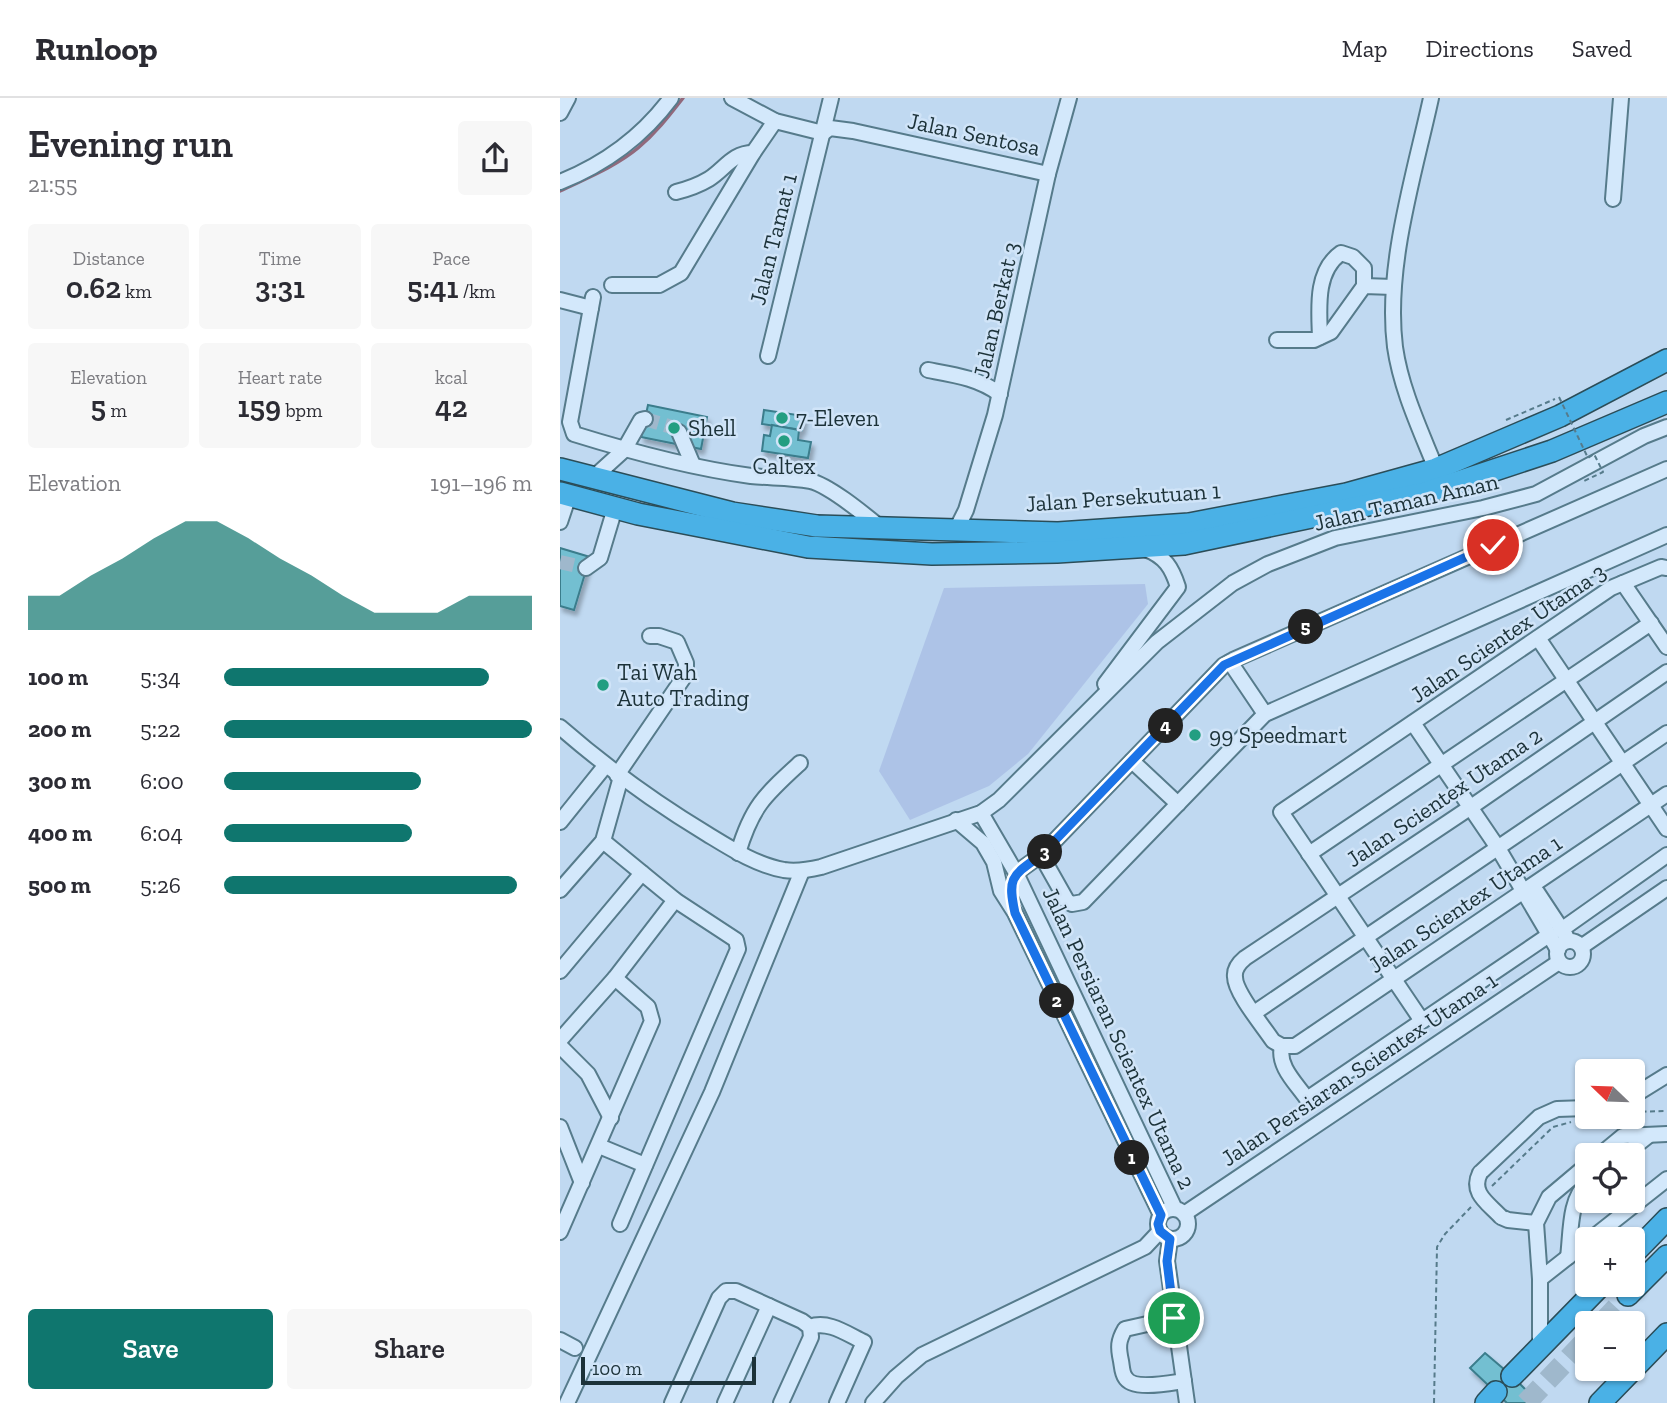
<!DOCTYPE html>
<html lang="en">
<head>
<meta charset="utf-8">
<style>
	:root { --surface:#fff; --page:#f7f7f7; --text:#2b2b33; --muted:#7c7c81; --line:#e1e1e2; --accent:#0f766e }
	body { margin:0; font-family:"Zilla Slab",serif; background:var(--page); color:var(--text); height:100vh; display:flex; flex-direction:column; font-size:26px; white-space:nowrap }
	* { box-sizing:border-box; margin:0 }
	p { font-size:23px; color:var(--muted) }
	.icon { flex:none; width:38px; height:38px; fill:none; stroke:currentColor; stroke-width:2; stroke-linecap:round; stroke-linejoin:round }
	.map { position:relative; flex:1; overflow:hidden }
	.side { display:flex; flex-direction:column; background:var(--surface); width:560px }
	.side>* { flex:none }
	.needle { width:46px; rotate:293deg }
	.tools { position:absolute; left:1015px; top:961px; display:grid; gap:14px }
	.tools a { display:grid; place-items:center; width:70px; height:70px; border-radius:7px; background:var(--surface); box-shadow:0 2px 5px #0004; font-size:35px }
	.scale { position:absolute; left:21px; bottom:18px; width:175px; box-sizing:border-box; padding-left:7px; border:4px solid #1c3239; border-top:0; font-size:19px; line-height:24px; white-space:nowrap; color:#1c3239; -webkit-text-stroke:5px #d0e4f8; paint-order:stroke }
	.pin { position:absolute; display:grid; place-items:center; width:60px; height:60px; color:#fff; margin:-30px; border:4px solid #fff; border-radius:50%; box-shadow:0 2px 7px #0007 }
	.km { position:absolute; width:35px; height:35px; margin:-18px; border-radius:50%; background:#222; color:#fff; font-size:19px; line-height:35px; text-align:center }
	.round { display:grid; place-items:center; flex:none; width:74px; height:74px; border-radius:7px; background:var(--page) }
	.headline { display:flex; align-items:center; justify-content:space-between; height:119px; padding:0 28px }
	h1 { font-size:38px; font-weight:600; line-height:52px }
	.metrics { display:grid; grid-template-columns:repeat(3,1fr); gap:10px; height:119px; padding:7px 28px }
	.metrics div { display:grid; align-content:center; border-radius:7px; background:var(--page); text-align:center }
	.metrics b { font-size:30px; font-weight:600 }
	.metrics small { font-size:19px; font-weight:400 }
	.metrics p { font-size:19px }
	.chart { height:196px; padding:14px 28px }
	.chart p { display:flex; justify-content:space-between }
	.chart svg { width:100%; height:126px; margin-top:7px; fill:var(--accent); opacity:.7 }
	.button { display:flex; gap:14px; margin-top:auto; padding:14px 28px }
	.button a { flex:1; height:80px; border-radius:7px; background:var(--accent); color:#fff; font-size:28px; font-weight:600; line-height:80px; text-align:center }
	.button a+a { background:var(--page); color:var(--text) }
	ul { padding:0 28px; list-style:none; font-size:23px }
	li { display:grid; grid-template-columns:112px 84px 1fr; align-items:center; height:52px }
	li i { height:18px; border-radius:9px; background:var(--accent) }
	header { display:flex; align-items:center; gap:42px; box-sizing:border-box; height:98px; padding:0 35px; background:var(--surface); border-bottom:2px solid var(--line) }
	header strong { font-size:33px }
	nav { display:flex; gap:38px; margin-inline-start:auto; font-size:24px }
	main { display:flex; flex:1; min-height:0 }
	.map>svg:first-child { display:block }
	.farmland { fill:#adc3e7 }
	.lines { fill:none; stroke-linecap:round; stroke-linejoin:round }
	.stream { stroke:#91697c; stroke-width:3.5 }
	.building { fill:#73bfd1; stroke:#3b7d8c; stroke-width:2; filter:url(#shadow) }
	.minor-tunnel { stroke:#9fb8cc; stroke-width:14; stroke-dasharray:14 7; stroke-linecap:butt }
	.highway-tunnel { stroke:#9fb8cc; stroke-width:21; stroke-dasharray:21 10; stroke-linecap:butt }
	.minor-casing { stroke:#567b8b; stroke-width:18 }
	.highway-casing { stroke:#2b4d58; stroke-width:24 }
	.path { stroke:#567b8b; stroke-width:2; stroke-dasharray:5 3.5; stroke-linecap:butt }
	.minor { stroke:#d3e8fb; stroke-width:14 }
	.highway { stroke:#4ab1e6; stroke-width:21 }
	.minor-bridge-casing { stroke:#567b8b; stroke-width:18; stroke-linecap:butt }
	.path-bridge { stroke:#567b8b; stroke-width:2; stroke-dasharray:5 3.5; stroke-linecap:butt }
	.minor-bridge { stroke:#d3e8fb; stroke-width:14 }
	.route-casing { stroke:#fff; stroke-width:14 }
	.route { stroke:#1a73e8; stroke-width:9 }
	.poi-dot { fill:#239e81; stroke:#d0e4f8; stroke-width:2.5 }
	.labels { text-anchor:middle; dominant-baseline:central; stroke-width:5; stroke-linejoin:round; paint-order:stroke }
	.street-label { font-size:23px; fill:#1c3239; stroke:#d0e4f8 }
	.poi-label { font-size:23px; fill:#1c3239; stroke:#d0e4f8; text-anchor:start }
</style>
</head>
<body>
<header>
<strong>Runloop</strong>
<nav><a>Map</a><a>Directions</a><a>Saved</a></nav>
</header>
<main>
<section class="side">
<div class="headline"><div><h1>Evening run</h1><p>21:55</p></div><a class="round"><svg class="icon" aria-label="share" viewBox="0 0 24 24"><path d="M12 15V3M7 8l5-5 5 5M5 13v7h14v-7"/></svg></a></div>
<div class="metrics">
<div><p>Distance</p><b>0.62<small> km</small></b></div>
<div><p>Time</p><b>3:31</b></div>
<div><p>Pace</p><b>5:41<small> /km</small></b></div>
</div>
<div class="metrics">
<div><p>Elevation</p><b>5<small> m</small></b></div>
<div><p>Heart rate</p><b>159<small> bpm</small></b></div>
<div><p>kcal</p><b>42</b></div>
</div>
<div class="chart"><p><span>Elevation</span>191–196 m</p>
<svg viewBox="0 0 160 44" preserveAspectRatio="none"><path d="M0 44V32L10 32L20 25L30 19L40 12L50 6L60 6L70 12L80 19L90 25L100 32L110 38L120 38L130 38L140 32L150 32L160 32V44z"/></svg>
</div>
<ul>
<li><b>100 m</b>5:34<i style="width:86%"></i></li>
<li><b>200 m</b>5:22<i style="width:100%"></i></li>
<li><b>300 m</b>6:00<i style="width:64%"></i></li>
<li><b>400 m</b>6:04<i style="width:61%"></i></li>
<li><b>500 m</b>5:26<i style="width:95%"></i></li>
</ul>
<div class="button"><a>Save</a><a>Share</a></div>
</section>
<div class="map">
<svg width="1107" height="1305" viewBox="0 0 1107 1305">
	<defs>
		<filter id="shadow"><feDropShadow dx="3" dy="5" stdDeviation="2" flood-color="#0004"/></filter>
	</defs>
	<rect width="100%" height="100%" fill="#c0d9f1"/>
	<polygon class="farmland" points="585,486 588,506 468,656 429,688 350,722 319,673 384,490"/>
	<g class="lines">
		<path class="stream" d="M 0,93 C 27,80 55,69 78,50 C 96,35 109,18 123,0"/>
	</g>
	<g class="building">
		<polygon points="88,307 147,319 141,351 81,339"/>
		<polygon points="204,312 244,318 242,332 202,326"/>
		<polygon points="212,327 239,332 238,342 251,344 248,360 202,353 204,337 210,338"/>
		<polygon points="0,450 30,459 14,512 0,508"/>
		<polygon points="925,1255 952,1278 979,1305 947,1305 910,1270"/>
	</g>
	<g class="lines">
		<g class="minor-tunnel">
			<polyline points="85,321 115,330 119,334"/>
			<polyline points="0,464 26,470"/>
		</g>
		<g class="highway-tunnel">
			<polyline points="1042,1225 1068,1197"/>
			<polyline points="966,1305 1027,1241"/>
		</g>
		<g class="minor-casing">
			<g id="minor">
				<polyline points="172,0 215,23 263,35 270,30 293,33 488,76"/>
				<path d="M 871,0 C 854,78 825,169 835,249 C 841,291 860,331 876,371"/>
				<polyline points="0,15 8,0"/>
				<path d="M 0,84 C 45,66 82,39 111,0"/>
				<path d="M 116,94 C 128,91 139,87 149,81 C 165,71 172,55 193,55"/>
				<polyline points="1053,101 1061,0"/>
				<polyline points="52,187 99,187 121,175 193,55 215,23"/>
				<path d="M 33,199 L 10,324 L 14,336 C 72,354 131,370 191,378 C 210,380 231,379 250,383 C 269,387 305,417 321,430"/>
				<polyline points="0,202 31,210"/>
				<path d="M 760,239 C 759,211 755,173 781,155 L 793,159 L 804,170 L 804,188"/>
				<polyline points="717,242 754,242 771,234 804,188 833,189"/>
				<polyline points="208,258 271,0"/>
				<path d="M 368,272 C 395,277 418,280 440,296"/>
				<polyline points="119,334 133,367"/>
				<polyline points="32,381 64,352 81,322 85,321"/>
				<polyline points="0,424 9,397"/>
				<polyline points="397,430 406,412 435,317 488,76 509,0"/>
				<polyline points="26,470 40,460 55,410"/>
				<polyline points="1063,485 1107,549"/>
				<polyline points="978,540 1107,731"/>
				<polyline points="670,564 705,616"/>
				<path d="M 1107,574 L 911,709 L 685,860 C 679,865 674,871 675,879 C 675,895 704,929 713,943 L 722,948 L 735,948 L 1107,696"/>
				<path d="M 545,586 L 618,489 C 612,470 605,458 585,451"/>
				<polyline points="853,625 938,750 998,852"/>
				<path d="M 0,629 C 47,670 94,704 147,736 C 170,750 196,767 224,772 C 237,774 248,772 261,769 L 421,715 L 439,702 L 597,544 L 673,485 L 708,466 L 775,440 L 923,410 L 976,396 L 1084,338 L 1107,329"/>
				<polyline points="572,663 618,706"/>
				<polyline points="57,677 126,576 126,565 117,544 99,538 90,538"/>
				<polyline points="421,715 456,775 615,1111"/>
				<polyline points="396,722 423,745 434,764 441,793 455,815 601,1117"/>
				<polyline points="0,724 45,668"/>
				<polyline points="43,743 115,802 176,842 178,851 60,1126"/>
				<path d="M 178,755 C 192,708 205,697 240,665"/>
				<polyline points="749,756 1091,525"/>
				<polyline points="481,757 507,803 512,806 523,804 705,616 1107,437"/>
				<polyline points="456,775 481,757 664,567 673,562 1107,371"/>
				<polyline points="0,792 43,743 61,679"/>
				<polyline points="977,794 1006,838"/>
				<polyline points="1001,832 1107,757"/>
				<circle cx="1010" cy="856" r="13"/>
				<polyline points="1021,849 1107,790"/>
				<polyline points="0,873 82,775"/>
				<polyline points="694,915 1107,635"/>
				<polyline points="862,923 721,714 1051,490 1101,469 1107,470"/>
				<polyline points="0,942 55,880 115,802"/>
				<polyline points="0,948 28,976 51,1020"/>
				<path d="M 722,948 C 717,968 736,985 747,1001 L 989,837"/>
				<polyline points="1073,998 1107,977"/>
				<polyline points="0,1029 22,1085"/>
				<polyline points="39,1048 85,1067"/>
				<polyline points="1040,1057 1063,1038 1107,1036"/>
				<polyline points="1064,1057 1088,1038"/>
				<polyline points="920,1075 979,1019 997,1011 1027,1010"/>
				<circle cx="613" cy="1126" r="15"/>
				<polyline points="624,1116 999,864"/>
				<polyline points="941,1119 948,1122 976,1125"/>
				<polyline points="0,1134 92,923 88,909 55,880"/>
				<polyline points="610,1141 607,1163 627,1305"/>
				<polyline points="1031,1141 1107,1081"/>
				<path d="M 1008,1159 C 1011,1137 1009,1100 1027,1086"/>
				<polyline points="980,1181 1027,1144"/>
				<path d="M 614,1220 L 565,1231 C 558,1243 558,1249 561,1263 C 562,1268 562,1275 565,1279 C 572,1293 610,1285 624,1283"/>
				<path d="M 250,1229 C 268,1222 287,1236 304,1244 L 277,1305"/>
				<polyline points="0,1242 15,1250"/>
				<polyline points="980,1251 980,1181 976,1125 989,1099 1027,1067"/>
				<polyline points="7,1305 152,994 242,773"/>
				<polyline points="112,1305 159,1200 166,1193 176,1193 242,1223 250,1229 251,1239 221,1305"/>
				<polyline points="165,1305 209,1208"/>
				<polyline points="313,1305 336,1279 362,1257 585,1149 600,1133"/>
			</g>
		</g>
		<g class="highway-casing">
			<g id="highway">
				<polyline points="0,371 172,415 257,428 498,435 629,426 786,396 876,371 1000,318 1107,262"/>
				<polyline points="0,395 78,416 248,449 372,456 497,454 624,446 865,395 992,353 1107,304"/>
				<polyline points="1073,1156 1107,1121"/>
				<polyline points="1068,1197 1107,1158"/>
				<polyline points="952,1278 1042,1186"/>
				<polyline points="926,1305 936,1294"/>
				<polyline points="1040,1305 1107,1236"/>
			</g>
		</g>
		<g class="path">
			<polyline points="946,322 995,301"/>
			<polyline points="1073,1014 1107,1013"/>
			<polyline points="1037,1020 1046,1018"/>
			<polyline points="932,1088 993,1029 1011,1024"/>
			<polyline points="874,1305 877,1149 885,1136 911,1109"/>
		</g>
		<use href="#minor" class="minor"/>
		<use href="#highway" class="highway"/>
		<g class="minor-bridge-casing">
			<path id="minor-bridge" d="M 920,1075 C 910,1095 928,1105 941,1119"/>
		</g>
		<polyline class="path-bridge" points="999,299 1028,360 1034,356 1043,374 1024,383"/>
		<use href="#minor-bridge" class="minor-bridge"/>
	</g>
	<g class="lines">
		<g class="route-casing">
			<path id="route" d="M 614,1220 L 607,1163 L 610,1141 L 600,1133 L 598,1126 L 601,1117 L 455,815 C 447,779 452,778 481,757 L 664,567 L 933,447"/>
		</g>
		<use href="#route" class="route"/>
	</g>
	<g class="poi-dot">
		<circle cx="222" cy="320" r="7"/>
		<circle cx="114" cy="330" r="7"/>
		<circle cx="224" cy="343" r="7"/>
		<circle cx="43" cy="587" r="7"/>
		<circle cx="635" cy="637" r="7"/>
	</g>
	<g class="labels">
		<g class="street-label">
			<text transform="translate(414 36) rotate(12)">Jalan Sentosa</text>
			<text transform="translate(213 141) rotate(-76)">Jalan Tamat 1</text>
			<text transform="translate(436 212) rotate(-77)">Jalan Berkat 3</text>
			<text transform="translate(563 399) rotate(-4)">Jalan Persekutuan 1</text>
			<text transform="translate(846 404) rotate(-13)">Jalan Taman Aman</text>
			<text transform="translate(948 535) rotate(-34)">Jalan Scientex Utama 3</text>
			<text transform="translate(884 699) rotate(-34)">Jalan Scientex Utama 2</text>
			<text transform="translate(905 806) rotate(-34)">Jalan Scientex Utama 1</text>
			<text transform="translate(559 940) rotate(65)">Jalan Persiaran Scientex Utama 2</text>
			<text transform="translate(799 971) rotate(-34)">Jalan Persiaran Scientex Utama 1</text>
		</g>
		<g class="poi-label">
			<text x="236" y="320">7-Eleven</text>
			<text x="128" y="330">Shell</text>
			<text x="224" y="368" text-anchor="middle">Caltex</text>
			<text x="57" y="574">Tai Wah<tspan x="57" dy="26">Auto Trading</tspan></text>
			<text x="649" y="637">99 Speedmart</text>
		</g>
	</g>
</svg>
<div class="tools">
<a><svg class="needle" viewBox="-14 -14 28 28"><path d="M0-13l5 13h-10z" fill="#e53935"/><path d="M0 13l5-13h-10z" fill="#7c7c81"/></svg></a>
<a><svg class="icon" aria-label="locate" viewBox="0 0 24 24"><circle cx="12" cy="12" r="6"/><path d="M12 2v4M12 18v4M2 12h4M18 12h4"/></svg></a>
<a>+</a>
<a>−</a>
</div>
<div class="scale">100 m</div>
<div class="pin" style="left:614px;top:1220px;background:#1e9e55"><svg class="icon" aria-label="arrive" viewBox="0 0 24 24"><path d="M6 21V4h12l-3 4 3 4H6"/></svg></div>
<div class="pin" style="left:933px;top:447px;background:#d93025"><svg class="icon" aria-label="check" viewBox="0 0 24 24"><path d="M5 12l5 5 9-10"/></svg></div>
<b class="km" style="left:572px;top:1060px">1</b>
<b class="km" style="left:497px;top:903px">2</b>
<b class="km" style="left:485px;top:754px">3</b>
<b class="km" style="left:606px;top:628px">4</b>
<b class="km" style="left:746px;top:529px">5</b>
</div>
</main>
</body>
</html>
